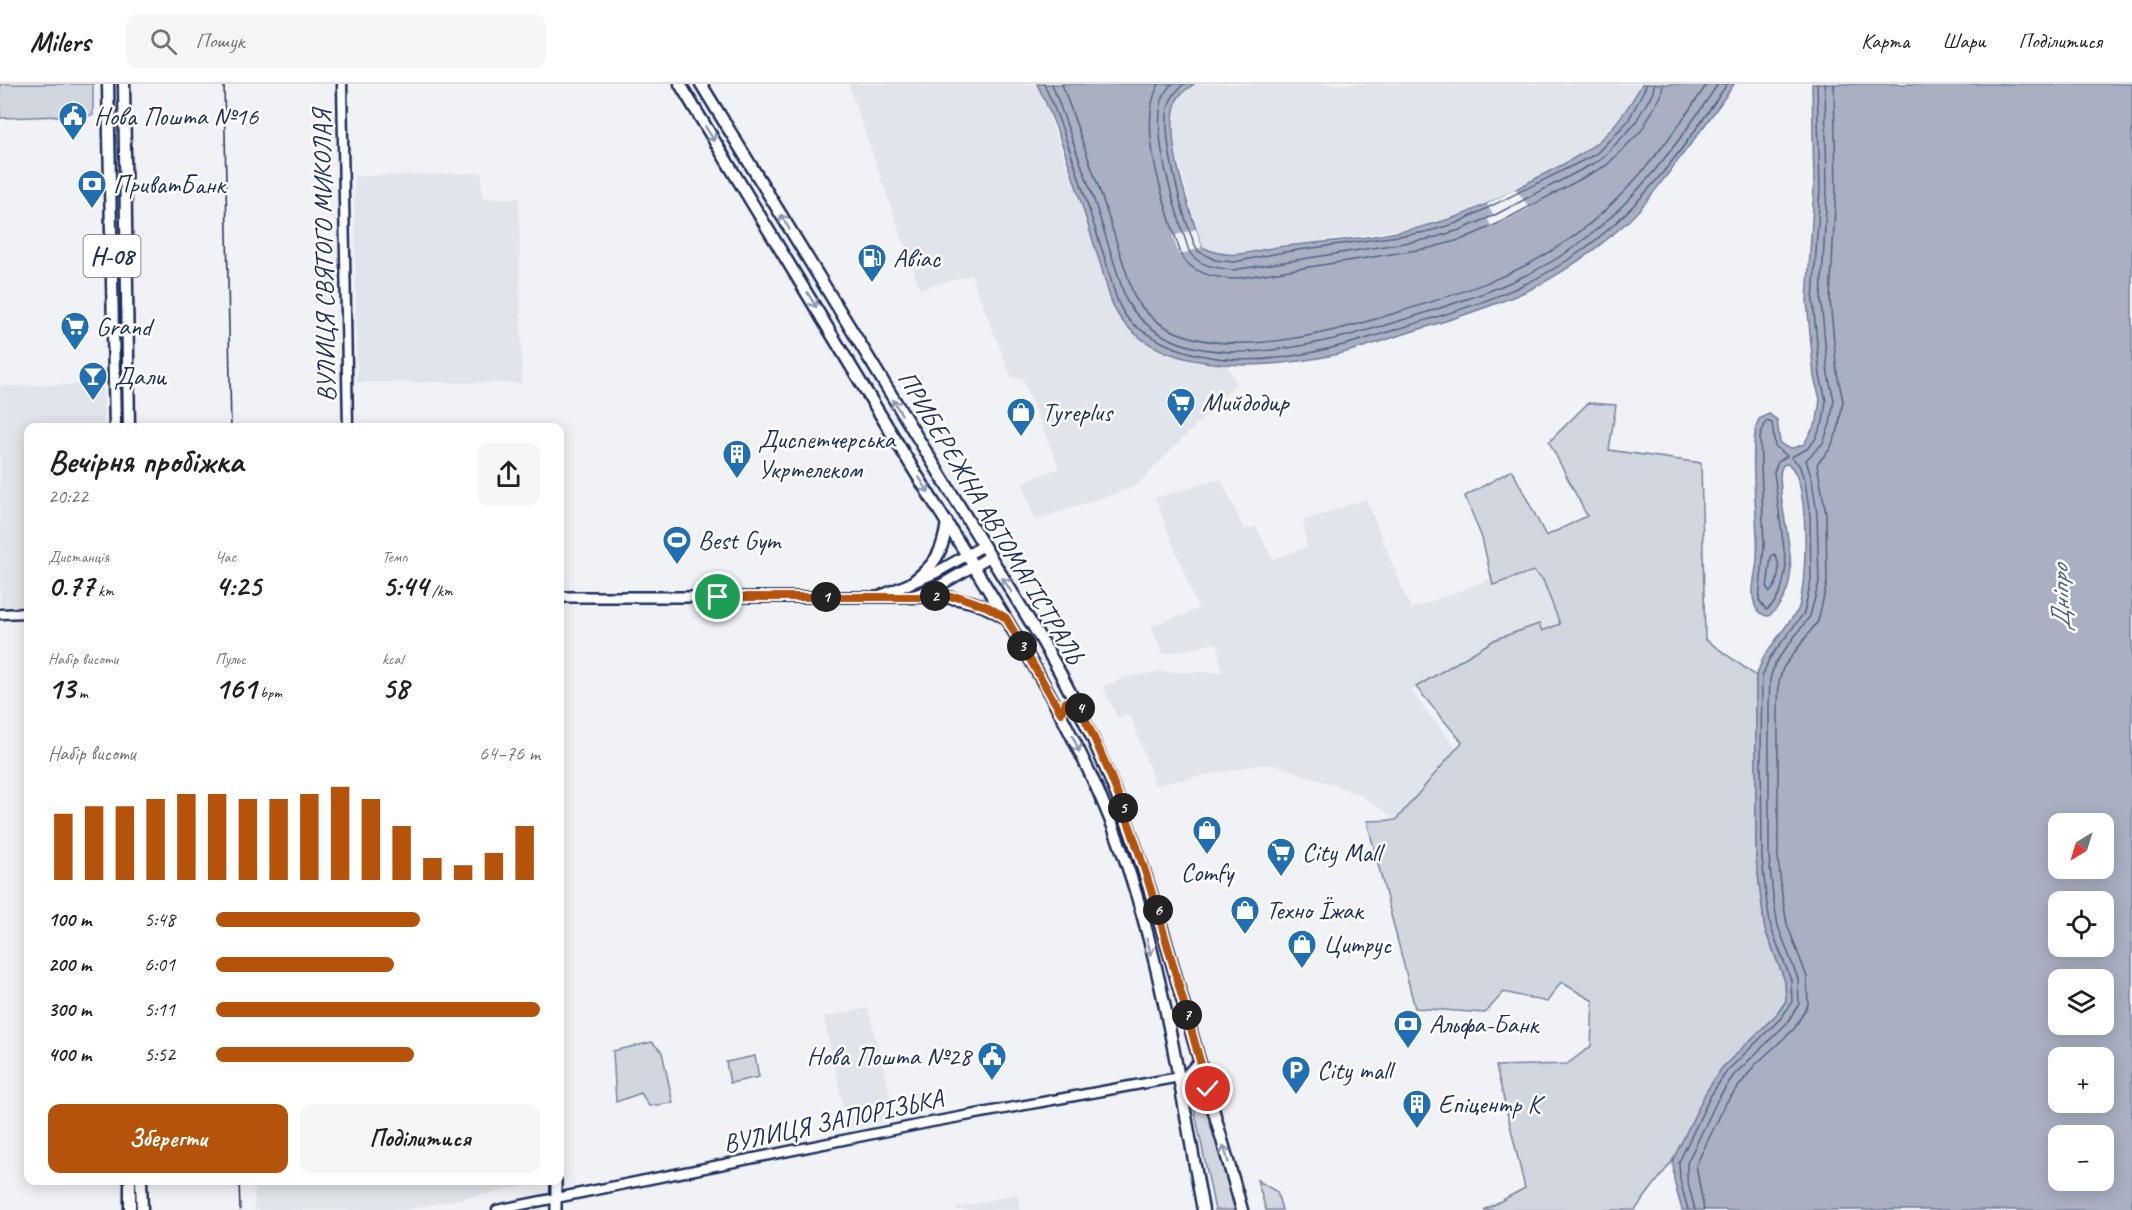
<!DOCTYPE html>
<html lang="uk">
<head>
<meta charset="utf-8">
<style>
	:root { --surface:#fff; --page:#f6f6f6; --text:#202124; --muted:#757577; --line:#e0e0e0; --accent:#b45309 }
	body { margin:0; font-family:Caveat,sans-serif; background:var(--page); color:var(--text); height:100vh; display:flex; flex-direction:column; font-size:22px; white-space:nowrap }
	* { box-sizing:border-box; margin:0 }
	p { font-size:20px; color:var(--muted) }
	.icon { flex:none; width:33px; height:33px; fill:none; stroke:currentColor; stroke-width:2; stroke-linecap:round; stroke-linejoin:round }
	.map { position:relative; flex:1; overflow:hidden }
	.details { position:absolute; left:24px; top:339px; width:540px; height:762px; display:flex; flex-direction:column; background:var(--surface); border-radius:12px; box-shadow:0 3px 15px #0003 }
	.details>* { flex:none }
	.needle { width:39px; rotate:218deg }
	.fabs { position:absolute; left:2048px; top:729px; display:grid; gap:12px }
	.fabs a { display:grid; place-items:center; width:66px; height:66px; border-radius:12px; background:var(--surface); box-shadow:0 3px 15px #0003; font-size:30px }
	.pin { position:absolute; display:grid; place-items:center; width:51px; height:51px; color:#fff; margin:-26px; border:3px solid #fff; border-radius:50%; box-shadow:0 2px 6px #0007 }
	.km { position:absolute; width:30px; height:30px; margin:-15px; border-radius:50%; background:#222; color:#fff; font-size:16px; line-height:30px; text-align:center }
	.round { display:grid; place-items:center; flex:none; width:63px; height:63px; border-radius:12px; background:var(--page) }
	.headline { display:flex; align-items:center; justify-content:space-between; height:102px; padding:0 24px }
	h1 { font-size:33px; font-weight:600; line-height:45px }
	.figures { display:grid; grid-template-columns:repeat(3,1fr); gap:9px; height:102px; padding:6px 24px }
	.figures div { display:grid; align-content:center }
	.figures b { font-size:30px; font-weight:600 }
	.figures small { font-size:16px; font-weight:400 }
	.figures p { font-size:16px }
	.chart { height:168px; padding:12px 24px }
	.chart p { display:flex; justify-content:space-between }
	.chart svg { width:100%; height:108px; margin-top:6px; stroke:var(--accent); stroke-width:6 }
	.primary-button { display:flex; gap:12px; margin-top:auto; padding:12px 24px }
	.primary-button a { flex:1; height:69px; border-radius:12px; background:var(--accent); color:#fff; font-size:24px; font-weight:600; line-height:69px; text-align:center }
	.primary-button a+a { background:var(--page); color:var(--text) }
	ul { padding:0 24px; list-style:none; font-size:20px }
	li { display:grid; grid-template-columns:96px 72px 1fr; align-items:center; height:45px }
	li i { height:15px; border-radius:8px; background:var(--accent) }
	header { display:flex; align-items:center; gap:36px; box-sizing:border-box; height:84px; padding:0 30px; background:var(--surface); border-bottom:2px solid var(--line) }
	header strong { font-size:28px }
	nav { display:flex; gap:33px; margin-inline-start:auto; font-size:21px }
	.search { width:420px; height:54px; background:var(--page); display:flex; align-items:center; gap:15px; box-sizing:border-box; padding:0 21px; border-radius:12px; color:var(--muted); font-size:22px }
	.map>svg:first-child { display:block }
	.built { fill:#e1e4ea }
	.green { fill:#d2d6df; stroke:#76829e; stroke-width:1.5 }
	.water { fill:#a8b0c2; stroke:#707c9a; stroke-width:1.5; fill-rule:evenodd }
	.pier { fill:#f1f2f5 }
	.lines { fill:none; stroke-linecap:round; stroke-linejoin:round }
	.shore { stroke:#536386; stroke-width:1.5 }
	.tertiary-casing { stroke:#1b2f5e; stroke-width:13 }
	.secondary-casing { stroke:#1b2f5e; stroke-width:14 }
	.primary-casing { stroke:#1b2f5e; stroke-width:15 }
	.tertiary { stroke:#fff; stroke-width:8 }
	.secondary { stroke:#fff; stroke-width:9 }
	.primary { stroke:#fff; stroke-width:10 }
	.tram { stroke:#1b2f5e; stroke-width:1.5 }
	.oneway { stroke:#8d97ae }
	.route-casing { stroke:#fff; stroke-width:12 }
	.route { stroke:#b45309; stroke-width:8 }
	.labels { text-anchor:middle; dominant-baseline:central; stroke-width:5; stroke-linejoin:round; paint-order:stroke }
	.shield { fill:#fff; stroke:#5f6d8e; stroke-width:1.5 }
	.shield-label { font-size:24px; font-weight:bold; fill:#1b2f5e }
	.poi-label { font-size:26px; fill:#1b2f5e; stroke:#fff; text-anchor:start }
	.street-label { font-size:26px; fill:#1b2f5e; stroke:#fff }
	.water-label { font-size:27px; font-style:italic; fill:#4c5c81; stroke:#fff }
</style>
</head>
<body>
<header>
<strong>Milers</strong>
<div class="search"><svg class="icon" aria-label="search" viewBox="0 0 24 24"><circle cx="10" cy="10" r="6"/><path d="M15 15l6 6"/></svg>Пошук</div>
<nav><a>Карта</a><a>Шари</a><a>Поділитися</a></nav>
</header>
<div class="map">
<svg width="2132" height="1126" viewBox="0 0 2132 1126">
	<rect width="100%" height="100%" fill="#f1f2f5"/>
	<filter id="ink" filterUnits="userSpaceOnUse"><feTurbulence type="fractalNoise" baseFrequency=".0167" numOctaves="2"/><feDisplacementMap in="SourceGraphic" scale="12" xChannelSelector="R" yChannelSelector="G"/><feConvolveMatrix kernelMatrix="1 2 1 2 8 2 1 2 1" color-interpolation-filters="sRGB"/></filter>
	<g filter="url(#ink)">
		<g class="built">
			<polygon points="848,0 1037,0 1080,117 1113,222 1124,240 1151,259 1199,278 1227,280 1236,300 1135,403 1034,436 1023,398 1059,384 1022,294 1011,293 971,191 920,205"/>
			<polygon points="1194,0 1642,0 1623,33 1593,65 1455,134 1426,142 1283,162 1233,172 1217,170 1202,163 1175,65 1173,31 1178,13"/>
			<polygon points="482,89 482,114 519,114 522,299 357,298 354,92"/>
			<polygon points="103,300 104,343 28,344 28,522 0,522 0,302"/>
			<polygon points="1221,395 1244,446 1256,442 1272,475 1307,463 1303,437 1366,415 1411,525 1491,495 1493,501 1533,487 1543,496 1560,540 1542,547 1539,540 1496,555 1411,607 1457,665 1396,736 1361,711 1276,681 1257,681 1155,701 1130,630 1118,634 1103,603 1126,593 1159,588 1222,588 1217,559 1163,570 1151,542 1198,525 1155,414"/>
			<polygon points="868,924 896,1035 848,1045 824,933"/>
			<polygon points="255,1097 523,1096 524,1102 405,1126 254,1126"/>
			<polygon points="1017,1110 1020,1126 956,1126 956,1124"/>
		</g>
		<g class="green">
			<polygon points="0,0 93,0 93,31 0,34"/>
			<polygon points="1588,319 1616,321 1609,366 1701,379 1705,555 1756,592 1756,774 1765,846 1785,897 1786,917 1777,930 1722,984 1706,1008 1673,1076 1635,1126 1484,1126 1525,1104 1496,982 1567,980 1591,962 1593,917 1561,898 1547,918 1504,908 1485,929 1415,924 1367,737 1396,736 1462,658 1416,603 1496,555 1539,540 1542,547 1560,540 1543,496 1533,487 1493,501 1482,454 1465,412 1512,386 1546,452 1587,432 1549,358"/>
			<polygon points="652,958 662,968 673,1019 649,1022 641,1009 616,1018 613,967"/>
			<polygon points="755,972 759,993 730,999 726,978"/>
			<polygon points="1204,1010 1235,1126 1215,1126 1192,1014"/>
			<polygon points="1257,1096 1277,1108 1282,1126 1266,1126"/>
		</g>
		<g class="water">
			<path d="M 1037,0 L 1194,0 C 1188,4 1179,10 1177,16 C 1162,52 1190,127 1202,163 C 1235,179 1253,165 1286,162 C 1341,156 1400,152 1453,134 C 1480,125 1506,110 1531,97 C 1590,66 1608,60 1642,0 L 1734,0 C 1714,30 1692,58 1670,87 C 1656,105 1643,124 1626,139 C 1597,165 1564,189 1529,206 C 1489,224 1446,237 1404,250 C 1381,257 1358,266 1334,271 C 1271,284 1171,293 1124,239 C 1109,222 1106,196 1099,176 C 1080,117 1064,55 1037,0 Z"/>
			<path d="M 1812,0 L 2132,0 L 2132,1126 L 1682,1126 L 1674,1097 L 1673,1076 L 1706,1008 L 1722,984 L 1777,930 L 1786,917 L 1785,897 L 1765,846 L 1756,774 L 1756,592 L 1764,572 L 1798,526 C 1807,502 1811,394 1788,380 L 1783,381 C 1778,390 1781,399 1781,409 C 1784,450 1807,500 1769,532 C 1760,531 1756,527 1754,518 C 1750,504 1757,487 1757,473 C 1759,439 1747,360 1759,335 L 1769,330 L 1777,336 L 1780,359 L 1786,363 L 1794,364 L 1804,360 L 1817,337 L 1820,315 L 1814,293 L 1807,217 L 1814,104 ZM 2058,740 L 2103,740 L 2103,784 L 2058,784 ZM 2058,818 L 2103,818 L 2103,862 L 2058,862 ZM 2058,896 L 2103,896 L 2103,940 L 2058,940 ZM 2058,974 L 2103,974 L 2103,1018 L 2058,1018 ZM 2058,1052 L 2103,1052 L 2103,1096 L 2058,1096 Z"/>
		</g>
		<g class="pier">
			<polygon points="1515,105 1530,124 1492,144 1487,134 1493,131 1487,120"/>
			<polygon points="1196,145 1202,163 1179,171 1173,152"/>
		</g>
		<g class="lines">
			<g class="shore">
				<path d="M 1044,0 C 1069,55 1085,115 1104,172 C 1111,192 1114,218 1128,235 C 1137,245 1152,253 1164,259 C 1241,295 1331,266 1407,242 C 1464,225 1521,208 1571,174 C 1636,131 1684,65 1727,0"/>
				<path d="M 1052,0 L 1093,113 L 1126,216 C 1180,305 1330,258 1409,234 C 1463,217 1519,200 1567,168 C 1630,125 1676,63 1718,0"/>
				<path d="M 1062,0 L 1101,110 L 1134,212 C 1183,294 1331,249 1402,227 C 1457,210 1513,193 1561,161 C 1622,121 1667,60 1707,0"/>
				<path d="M 1159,0 C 1135,42 1167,127 1181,170 C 1190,189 1213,193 1232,195 L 1430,164 L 1463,155 L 1497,140 L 1607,81 L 1641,47 L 1661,12 L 1663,0"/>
				<path d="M 1172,0 C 1140,27 1178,132 1189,167 C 1197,182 1217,184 1233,186 L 1429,155 L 1460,146 L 1493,132 L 1600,76 L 1634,41 L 1653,8 L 1654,0"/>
				<path d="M 1184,0 C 1174,9 1168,17 1167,31 C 1165,64 1183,138 1198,167 L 1215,176 L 1234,178 L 1284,168 L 1426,148 L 1457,139 L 1596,70 L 1628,37 L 1647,0"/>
				<path d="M 1766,337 L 1772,339 L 1775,362 L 1787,372 L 1778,378 L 1774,388 L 1786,481 C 1784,497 1781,517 1766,526 L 1759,516 L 1764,463 L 1760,353 Z"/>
				<path d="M 1774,470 C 1782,479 1779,500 1770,508 L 1767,504 L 1771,473 Z"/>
				<polyline points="1688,1126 1680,1096 1679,1078 1711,1011 1727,987 1781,934 1792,918 1791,896 1771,844 1766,813 1762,773 1761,664 1762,593 1769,575 1804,529 1811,496 1810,432 1805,397 1799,381 1791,373 1807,365 1815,356 1823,338 1826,316 1820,292 1813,217 1820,104 1817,0"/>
				<polyline points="1695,1126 1687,1095 1687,1079 1718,1015 1733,992 1787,939 1799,920 1798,895 1778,842 1773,812 1769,773 1769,622 1770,595 1775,579 1810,532 1819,498 1817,430 1812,396 1806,376 1823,359 1830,340 1834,316 1828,290 1821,216 1827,105 1825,0"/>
				<polyline points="1704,1126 1696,1081 1726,1019 1755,981 1794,945 1808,921 1807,893 1787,840 1782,811 1778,773 1778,622 1779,597 1783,584 1818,537 1827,499 1826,430 1817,380 1830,365 1838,346 1843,317 1837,289 1830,216 1836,105 1834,0"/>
			</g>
			<g class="tertiary-casing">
				<g id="tertiary">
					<polyline points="342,0 348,344"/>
					<polyline points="0,530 28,529"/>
					<polyline points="497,1126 932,1038 1185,992 1194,982 1201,980"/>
				</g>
			</g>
			<g class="secondary-casing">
				<g id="secondary">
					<polyline points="882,511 935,489 983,462"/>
					<polyline points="560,513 910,513 939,502 989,473"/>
					<polyline points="556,1096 556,1126"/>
				</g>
			</g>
			<g class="primary-casing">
				<g id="primary">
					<polyline points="108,0 115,344"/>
					<polyline points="124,0 129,344"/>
					<path d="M 680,0 C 758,127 834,256 912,383 C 983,499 1061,613 1112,740 C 1160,862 1179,997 1203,1126"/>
					<path d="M 701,0 L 1042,557 C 1118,686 1153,808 1192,951 C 1208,1009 1226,1068 1242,1126"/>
					<path d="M 910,500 C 935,481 943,469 947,438"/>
					<path d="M 910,513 C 946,512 973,513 1004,533"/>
					<polyline points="130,1096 130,1126"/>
					<polyline points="141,1096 142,1126"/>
				</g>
			</g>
			<use href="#tertiary" class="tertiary"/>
			<use href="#secondary" class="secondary"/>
			<use href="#primary" class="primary"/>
			<g class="tram">
				<polyline points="224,0 231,344"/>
				<polyline points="239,1096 240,1126"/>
			</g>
		</g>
		<defs><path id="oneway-shaft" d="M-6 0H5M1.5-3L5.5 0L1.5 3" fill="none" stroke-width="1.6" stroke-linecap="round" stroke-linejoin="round" transform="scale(1.5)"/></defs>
		<g class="oneway">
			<use href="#oneway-shaft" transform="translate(710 50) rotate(58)"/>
			<use href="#oneway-shaft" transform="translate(785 138) rotate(-121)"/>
			<use href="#oneway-shaft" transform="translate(812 216) rotate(59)"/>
			<use href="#oneway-shaft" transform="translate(897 323) rotate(-121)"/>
			<use href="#oneway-shaft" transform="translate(924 401) rotate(58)"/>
			<use href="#oneway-shaft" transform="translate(1007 501) rotate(-122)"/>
			<use href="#oneway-shaft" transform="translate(1076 660) rotate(66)"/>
			<use href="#oneway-shaft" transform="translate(1149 863) rotate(75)"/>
			<use href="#oneway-shaft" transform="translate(1226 1070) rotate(-106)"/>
		</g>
	</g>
	<g class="lines" filter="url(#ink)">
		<g class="route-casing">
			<path id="route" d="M 718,513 L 960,513 L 988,523 L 1006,534 L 1061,629 L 1066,618 L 1077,619 C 1140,741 1170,874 1208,1005"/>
		</g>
		<use href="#route" class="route"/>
	</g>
	<defs>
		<g id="civic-pin" transform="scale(1.5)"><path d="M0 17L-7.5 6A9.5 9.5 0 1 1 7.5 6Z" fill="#1f6fb2" stroke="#fff"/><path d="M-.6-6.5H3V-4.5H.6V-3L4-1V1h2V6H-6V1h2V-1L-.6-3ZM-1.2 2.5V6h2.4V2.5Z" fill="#fff"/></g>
		<g id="bank-pin" transform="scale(1.5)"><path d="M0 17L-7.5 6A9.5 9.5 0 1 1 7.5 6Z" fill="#1f6fb2" stroke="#fff"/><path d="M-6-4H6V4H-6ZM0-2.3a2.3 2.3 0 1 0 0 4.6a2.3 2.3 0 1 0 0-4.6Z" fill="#fff"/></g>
		<g id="fuel-pin" transform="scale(1.5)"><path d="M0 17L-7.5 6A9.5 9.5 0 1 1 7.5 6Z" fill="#1f6fb2" stroke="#fff"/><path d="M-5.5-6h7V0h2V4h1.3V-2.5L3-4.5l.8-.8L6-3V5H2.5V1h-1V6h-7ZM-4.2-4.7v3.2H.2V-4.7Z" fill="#fff"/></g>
		<g id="supermarket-pin" transform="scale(1.5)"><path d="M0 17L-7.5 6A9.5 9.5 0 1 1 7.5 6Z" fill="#1f6fb2" stroke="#fff"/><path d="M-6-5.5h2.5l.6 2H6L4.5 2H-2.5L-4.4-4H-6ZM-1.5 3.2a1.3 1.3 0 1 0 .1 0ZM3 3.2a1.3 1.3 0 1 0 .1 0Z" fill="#fff"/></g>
		<g id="bar-pin" transform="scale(1.5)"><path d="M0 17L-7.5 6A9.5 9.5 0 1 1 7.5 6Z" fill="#1f6fb2" stroke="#fff"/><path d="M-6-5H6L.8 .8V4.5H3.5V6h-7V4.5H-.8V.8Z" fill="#fff"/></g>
		<g id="shop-pin" transform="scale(1.5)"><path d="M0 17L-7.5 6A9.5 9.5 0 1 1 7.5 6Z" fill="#1f6fb2" stroke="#fff"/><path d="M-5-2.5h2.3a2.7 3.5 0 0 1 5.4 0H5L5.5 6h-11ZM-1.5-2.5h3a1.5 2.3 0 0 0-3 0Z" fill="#fff"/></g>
		<g id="building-pin" transform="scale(1.5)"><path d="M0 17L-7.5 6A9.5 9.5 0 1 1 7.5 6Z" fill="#1f6fb2" stroke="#fff"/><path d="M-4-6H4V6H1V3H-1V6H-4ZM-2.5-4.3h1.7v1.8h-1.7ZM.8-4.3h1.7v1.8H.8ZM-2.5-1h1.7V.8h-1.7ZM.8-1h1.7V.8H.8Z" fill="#fff"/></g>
		<g id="stadium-pin" transform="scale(1.5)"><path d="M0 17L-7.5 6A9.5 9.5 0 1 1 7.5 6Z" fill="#1f6fb2" stroke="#fff"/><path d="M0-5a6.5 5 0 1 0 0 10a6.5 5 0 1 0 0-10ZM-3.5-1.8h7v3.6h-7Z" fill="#fff"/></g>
		<g id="parking-pin" transform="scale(1.5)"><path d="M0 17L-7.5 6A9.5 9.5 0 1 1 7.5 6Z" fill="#1f6fb2" stroke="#fff"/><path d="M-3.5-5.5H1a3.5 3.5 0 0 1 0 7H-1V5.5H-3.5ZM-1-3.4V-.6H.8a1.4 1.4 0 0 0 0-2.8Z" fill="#fff"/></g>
	</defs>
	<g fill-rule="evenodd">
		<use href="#civic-pin" x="73" y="32"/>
		<use href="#bank-pin" x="92" y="100"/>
		<use href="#fuel-pin" x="872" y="174"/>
		<use href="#supermarket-pin" x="75" y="242"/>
		<use href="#bar-pin" x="93" y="292"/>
		<use href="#supermarket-pin" x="1181" y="318"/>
		<use href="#shop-pin" x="1021" y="328"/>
		<use href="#building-pin" x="737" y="370"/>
		<use href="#stadium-pin" x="677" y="456"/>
		<use href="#shop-pin" x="1207" y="746"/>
		<use href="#supermarket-pin" x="1281" y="768"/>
		<use href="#shop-pin" x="1245" y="826"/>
		<use href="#shop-pin" x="1302" y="860"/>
		<use href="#bank-pin" x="1408" y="940"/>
		<use href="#civic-pin" x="992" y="972"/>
		<use href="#parking-pin" x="1296" y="986"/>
		<use href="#building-pin" x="1417" y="1020"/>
	</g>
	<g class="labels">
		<rect class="shield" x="83.5" y="151" width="57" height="42" rx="4.5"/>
		<g class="shield-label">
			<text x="112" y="172">Н-08</text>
		</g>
		<g class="poi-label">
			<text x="94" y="32">Нова Пошта №16</text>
			<text x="113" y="100">ПриватБанк</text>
			<text x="893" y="174">Авіас</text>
			<text x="96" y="242">Grand</text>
			<text x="114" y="292">Дали</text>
			<text x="1202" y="318">Мийдодир</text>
			<text x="1042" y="328">Tyreplus</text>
			<text x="758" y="355">Диспетчерська<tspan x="758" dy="30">Укртелеком</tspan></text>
			<text x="698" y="456">Best Gym</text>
			<text x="1302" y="768">City Mall</text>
			<text x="1207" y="788" text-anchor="middle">Comfy</text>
			<text x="1266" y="826">Техно Їжак</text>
			<text x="1323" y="860">Цитрус</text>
			<text x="1429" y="940">Альфа-Банк</text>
			<text x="971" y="972" text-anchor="end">Нова Пошта №28</text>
			<text x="1317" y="986">City mall</text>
			<text x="1438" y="1020">Епіцентр К</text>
		</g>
		<g class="street-label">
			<text transform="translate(324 172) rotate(-91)">ВУЛИЦЯ СВЯТОГО МИКОЛАЯ</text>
			<text transform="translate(991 433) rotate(59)">ПРИБЕРЕЖНА АВТОМАГІСТРАЛЬ</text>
			<text transform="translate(833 1037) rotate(-12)">ВУЛИЦЯ ЗАПОРІЗЬКА</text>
		</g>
		<g class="water-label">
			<text transform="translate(2060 514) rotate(-92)">Дніпро</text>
		</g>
	</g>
</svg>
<div class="fabs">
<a><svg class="needle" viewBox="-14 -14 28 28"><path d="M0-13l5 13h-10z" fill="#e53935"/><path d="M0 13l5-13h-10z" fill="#757577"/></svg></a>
<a><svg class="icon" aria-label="locate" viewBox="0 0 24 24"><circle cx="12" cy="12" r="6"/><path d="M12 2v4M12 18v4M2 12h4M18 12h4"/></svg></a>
<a><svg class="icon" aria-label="layers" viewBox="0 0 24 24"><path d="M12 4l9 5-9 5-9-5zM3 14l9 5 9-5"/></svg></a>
<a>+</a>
<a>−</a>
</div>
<div class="pin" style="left:718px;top:513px;background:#1e9e55"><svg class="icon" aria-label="arrive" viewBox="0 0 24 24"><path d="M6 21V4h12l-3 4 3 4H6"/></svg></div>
<div class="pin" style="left:1208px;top:1005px;background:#d93025"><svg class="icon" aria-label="check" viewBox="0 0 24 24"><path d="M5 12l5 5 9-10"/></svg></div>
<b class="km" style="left:826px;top:513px">1</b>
<b class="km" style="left:935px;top:512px">2</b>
<b class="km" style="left:1022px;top:562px">3</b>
<b class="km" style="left:1080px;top:624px">4</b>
<b class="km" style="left:1123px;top:724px">5</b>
<b class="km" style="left:1158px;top:826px">6</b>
<b class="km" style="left:1187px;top:931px">7</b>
<section class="details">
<div class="headline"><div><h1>Вечірня пробіжка</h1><p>20:22</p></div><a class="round"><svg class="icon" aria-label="share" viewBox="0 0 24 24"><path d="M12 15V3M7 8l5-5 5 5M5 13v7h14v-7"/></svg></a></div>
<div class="figures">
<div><p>Дистанція</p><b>0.77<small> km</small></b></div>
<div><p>Час</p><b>4:25</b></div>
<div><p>Темп</p><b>5:44<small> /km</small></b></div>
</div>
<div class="figures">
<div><p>Набір висоти</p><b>13<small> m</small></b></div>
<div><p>Пульс</p><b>161<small> bpm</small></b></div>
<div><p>kcal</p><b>58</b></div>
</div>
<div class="chart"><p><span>Набір висоти</span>64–76 m</p>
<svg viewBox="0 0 160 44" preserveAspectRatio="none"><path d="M5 44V17M15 44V14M25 44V14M35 44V11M45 44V9M55 44V9M65 44V11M75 44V11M85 44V9M95 44V6M105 44V11M115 44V22M125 44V35M135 44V38M145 44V33M155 44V22"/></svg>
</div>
<ul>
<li><b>100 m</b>5:48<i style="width:63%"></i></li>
<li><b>200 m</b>6:01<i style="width:55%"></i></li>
<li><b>300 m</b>5:11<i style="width:100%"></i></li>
<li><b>400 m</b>5:52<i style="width:61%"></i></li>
</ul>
<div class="primary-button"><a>Зберегти</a><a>Поділитися</a></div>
</section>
</div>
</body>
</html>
